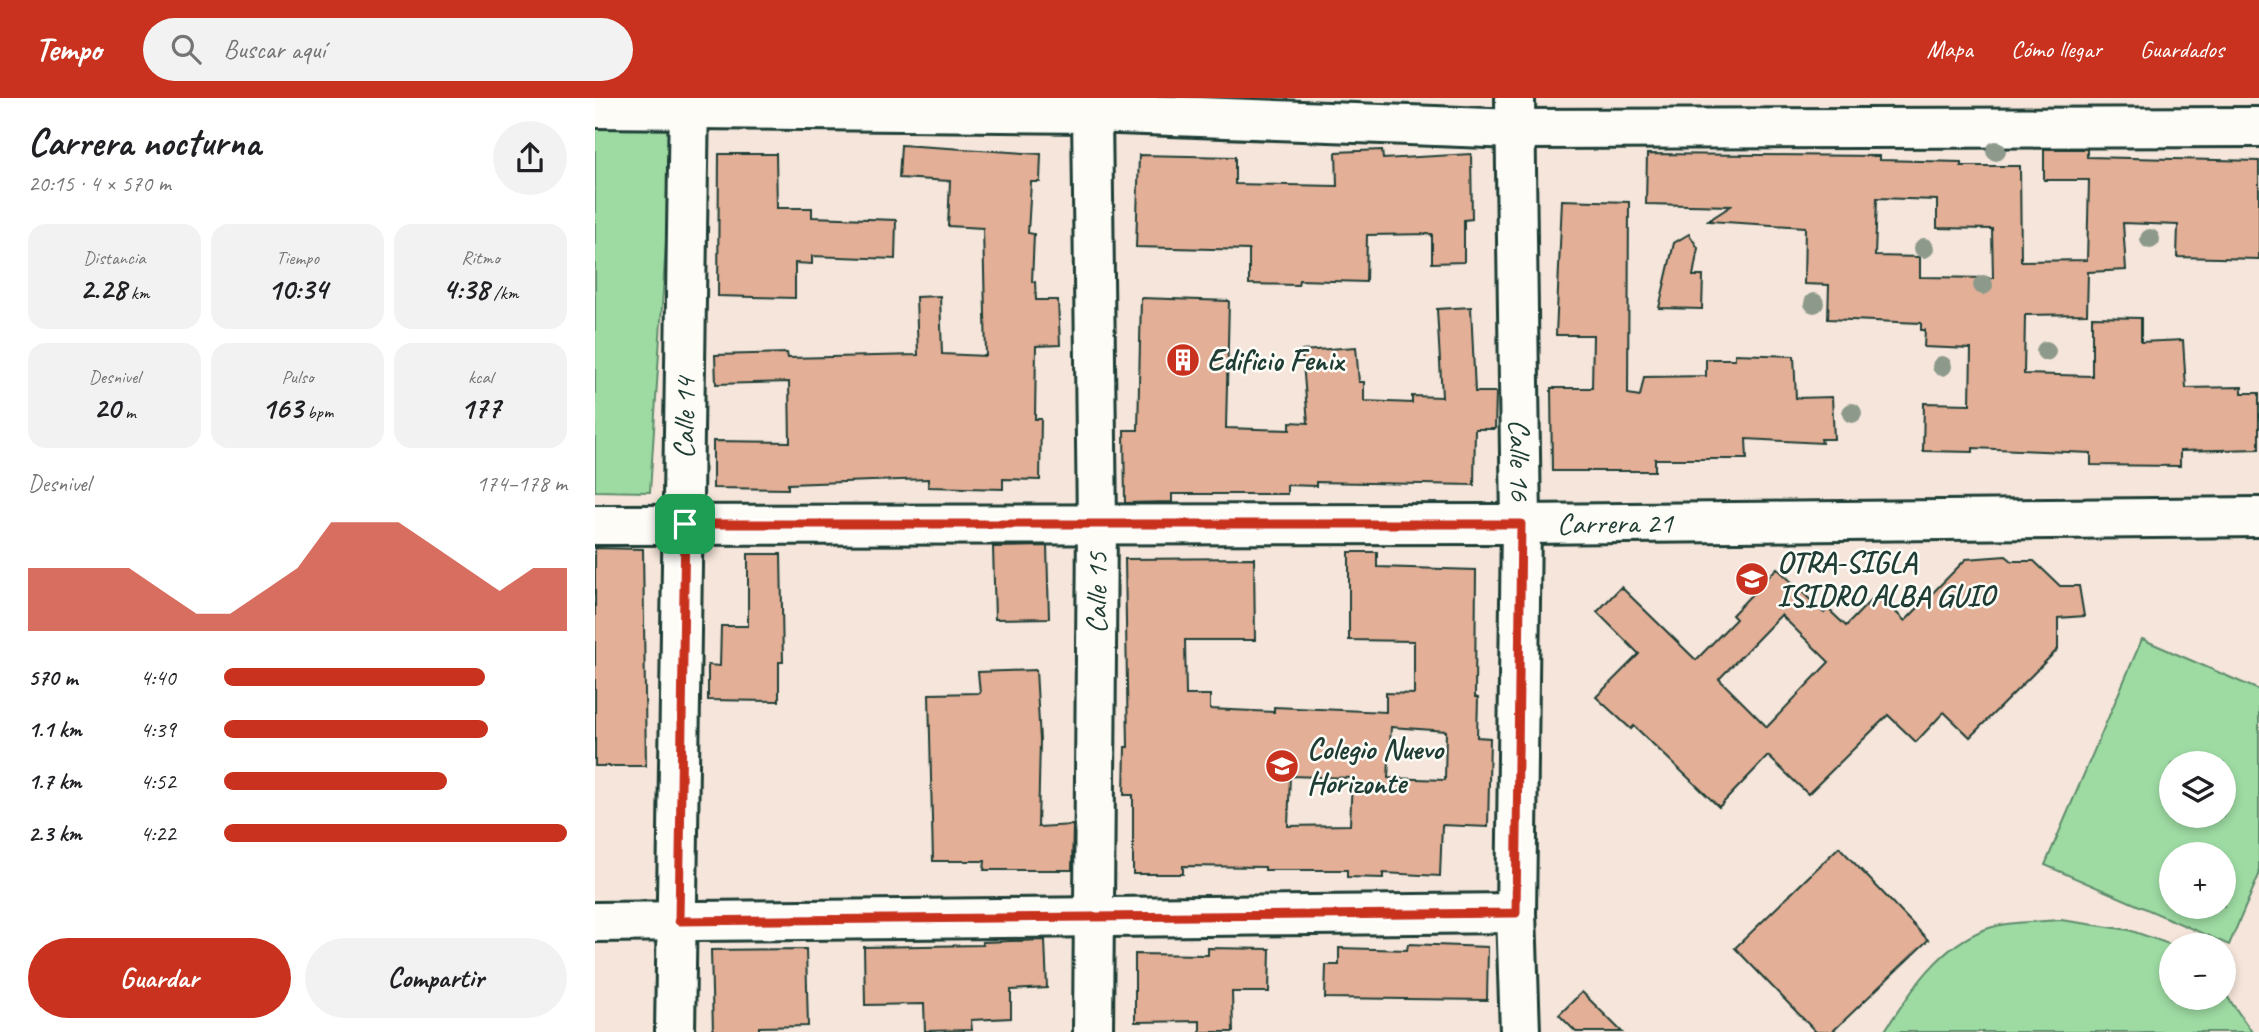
<!DOCTYPE html>
<html lang="es">
<head>
<meta charset="utf-8">
<style>
	:root { --surface:#fff; --page:#f2f2f2; --text:#202124; --muted:#757577; --accent:#c8321e }
	body { margin:0; font-family:Caveat,sans-serif; background:var(--page); color:var(--text); height:100vh; display:flex; flex-direction:column; font-size:26px; white-space:nowrap }
	* { box-sizing:border-box; margin:0 }
	p { font-size:23px; color:var(--muted) }
	.icon { flex:none; width:38px; height:38px; fill:none; stroke:currentColor; stroke-width:2; stroke-linecap:round; stroke-linejoin:round }
	.map { position:relative; flex:1; overflow:hidden }
	.side { display:flex; flex-direction:column; background:var(--surface); width:595px }
	.side>* { flex:none }
	.tools { position:absolute; left:1564px; top:653px; display:grid; gap:14px }
	.tools a { display:grid; place-items:center; width:77px; height:77px; border-radius:50%; background:var(--surface); box-shadow:0 4px 10px #0003; font-size:35px }
	.pin { position:absolute; display:grid; place-items:center; width:60px; height:60px; color:#fff; margin:-30px; border-radius:14px; box-shadow:0 4px 10px #0006 }
	.round { display:grid; place-items:center; flex:none; width:74px; height:74px; border-radius:37px; background:var(--page) }
	.summary { display:flex; align-items:center; justify-content:space-between; height:119px; padding:0 28px }
	h1 { font-size:38px; font-weight:600; line-height:52px }
	.stats { display:grid; grid-template-columns:repeat(3,1fr); gap:10px; height:119px; padding:7px 28px }
	.stats div { display:grid; align-content:center; border-radius:18px; background:var(--page); text-align:center }
	.stats b { font-size:30px; font-weight:600 }
	.stats small { font-size:19px; font-weight:400 }
	.stats p { font-size:19px }
	.chart { height:196px; padding:14px 28px }
	.chart p { display:flex; justify-content:space-between }
	.chart svg { width:100%; height:126px; margin-top:7px; fill:var(--accent); opacity:.7 }
	.action { display:flex; gap:14px; margin-top:auto; padding:14px 28px }
	.action a { flex:1; height:80px; border-radius:42px; background:var(--accent); color:#fff; font-size:28px; font-weight:600; line-height:80px; text-align:center }
	.action a+a { background:var(--page); color:var(--text) }
	ul { padding:0 28px; list-style:none; font-size:23px }
	li { display:grid; grid-template-columns:112px 84px 1fr; align-items:center; height:52px }
	li i { height:18px; border-radius:9px; background:var(--accent) }
	header { display:flex; align-items:center; gap:42px; box-sizing:border-box; height:98px; padding:0 35px; background:var(--accent); color:#fff }
	header strong { font-size:33px }
	nav { display:flex; gap:38px; margin-inline-start:auto; font-size:24px }
	.search { width:490px; height:63px; background:var(--page); display:flex; align-items:center; gap:18px; box-sizing:border-box; padding:0 24px; border-radius:38px; color:var(--muted); font-size:26px }
	main { display:flex; flex:1; min-height:0 }
	.map>svg:first-child { display:block }
	.green { fill:#9edba3; stroke:#5e8c6c; stroke-width:2; fill-rule:evenodd }
	.building { fill:#e3af97; stroke:#1f3d34; stroke-width:2; fill-rule:evenodd }
	.lines { fill:none; stroke-linecap:round; stroke-linejoin:round }
	.minor-casing { stroke:#1f3d34; stroke-width:44 }
	.minor { stroke:#fdfcf7; stroke-width:38 }
	.tree { fill:#8d9a8b }
	.route-casing { stroke:#fff; stroke-width:14 }
	.route { stroke:#c8321e; stroke-width:9 }
	.labels { text-anchor:middle; dominant-baseline:central; stroke-width:5; stroke-linejoin:round; paint-order:stroke }
	.poi-label { font-size:30px; font-weight:bold; fill:#1f3d34; stroke:#fdfcf7; text-anchor:start }
	.street-label { font-size:30px; fill:#1f3d34; stroke:#fdfcf7 }
</style>
</head>
<body>
<header>
<strong>Tempo</strong>
<div class="search"><svg class="icon" aria-label="search" viewBox="0 0 24 24"><circle cx="10" cy="10" r="6"/><path d="M15 15l6 6"/></svg>Buscar aquí</div>
<nav><a>Mapa</a><a>Cómo llegar</a><a>Guardados</a></nav>
</header>
<main>
<section class="side">
<div class="summary"><div><h1>Carrera nocturna</h1><p>20:15 · 4 × 570 m</p></div><a class="round"><svg class="icon" aria-label="share" viewBox="0 0 24 24"><path d="M12 15V3M7 8l5-5 5 5M5 13v7h14v-7"/></svg></a></div>
<div class="stats">
<div><p>Distancia</p><b>2.28<small> km</small></b></div>
<div><p>Tiempo</p><b>10:34</b></div>
<div><p>Ritmo</p><b>4:38<small> /km</small></b></div>
</div>
<div class="stats">
<div><p>Desnivel</p><b>20<small> m</small></b></div>
<div><p>Pulso</p><b>163<small> bpm</small></b></div>
<div><p>kcal</p><b>177</b></div>
</div>
<div class="chart"><p><span>Desnivel</span>174–178 m</p>
<svg viewBox="0 0 160 44" preserveAspectRatio="none"><path d="M0 44V22L10 22L20 22L30 22L40 30L50 38L60 38L70 30L80 22L90 6L100 6L110 6L120 14L130 22L140 30L150 22L160 22V44z"/></svg>
</div>
<ul>
<li><b>570 m</b>4:40<i style="width:76%"></i></li>
<li><b>1.1 km</b>4:39<i style="width:77%"></i></li>
<li><b>1.7 km</b>4:52<i style="width:65%"></i></li>
<li><b>2.3 km</b>4:22<i style="width:100%"></i></li>
</ul>
<div class="action"><a>Guardar</a><a>Compartir</a></div>
</section>
<div class="map">
<svg width="1664" height="934" viewBox="0 0 1664 934">
	<rect width="100%" height="100%" fill="#f5e5da"/>
	<filter id="ink" filterUnits="userSpaceOnUse"><feTurbulence type="fractalNoise" baseFrequency=".0143" numOctaves="2"/><feDisplacementMap in="SourceGraphic" scale="14" xChannelSelector="R" yChannelSelector="G"/><feConvolveMatrix kernelMatrix="1 2 1 2 8 2 1 2 1" color-interpolation-filters="sRGB"/></filter>
	<g filter="url(#ink)">
		<g class="green">
			<polygon points="0,21 79,21 55,394 0,393"/>
			<path d="M 1547,541 L 1664,592 L 1664,777 L 1634,847 L 1450,767 ZM 1629,665 L 1629,718 L 1577,718 L 1577,665 ZM 1629,756 L 1629,808 L 1577,808 L 1577,756 Z"/>
			<path d="M 1466,822 L 1534,832 L 1577,847 L 1577,900 L 1629,900 L 1629,894 L 1657,934 L 1289,934 C 1315,894 1344,848 1391,831 C 1413,823 1443,824 1466,822 Z"/>
		</g>
		<g class="building">
			<polygon points="306,47 446,56 445,84 436,84 433,135 439,136 437,184 440,184 441,202 463,202 465,247 441,248 440,321 446,321 445,382 408,381 408,391 333,389 333,381 193,386 193,391 118,390 118,343 195,344 194,284 121,286 120,257 192,255 193,260 323,257 321,199 345,198 347,256 391,258 388,130 353,128 355,83 304,80"/>
			<path d="M 1449,51 L 1492,51 L 1492,59 L 1664,63 L 1664,161 L 1582,159 L 1583,127 L 1528,125 L 1531,172 L 1493,174 L 1492,216 L 1430,217 L 1429,276 L 1497,278 L 1497,219 L 1546,220 L 1546,244 L 1588,242 L 1591,290 L 1647,289 L 1647,295 L 1664,295 L 1664,351 L 1585,353 L 1585,368 L 1496,367 L 1496,355 L 1378,350 L 1378,354 L 1328,353 L 1329,305 L 1375,306 L 1376,251 L 1329,249 L 1330,232 L 1326,232 L 1326,225 L 1233,221 L 1234,187 L 1209,186 L 1210,129 L 1113,123 L 1136,108 L 1051,106 L 1052,56 L 1284,58 L 1284,62 L 1366,64 L 1366,68 L 1425,68 L 1426,163 L 1492,162 L 1494,82 L 1449,82 ZM 1282,100 L 1342,102 L 1342,130 L 1397,131 L 1398,180 L 1325,179 L 1325,159 L 1280,158 Z"/>
			<polygon points="787,52 788,61 876,56 877,121 869,122 869,164 837,165 837,136 772,137 771,184 704,182 703,187 654,186 654,152 541,149 544,57 640,59 640,86 742,88 741,54"/>
			<polygon points="124,56 181,56 182,110 217,110 217,119 301,122 300,161 217,158 217,166 200,165 200,200 123,198"/>
			<polygon points="967,102 1034,104 1033,296 1045,298 1049,279 1111,278 1111,261 1140,261 1140,256 1199,258 1201,300 1237,299 1239,341 1226,341 1227,345 1151,341 1152,361 1060,361 1060,373 957,373 956,290 997,290 998,237 961,237"/>
			<polygon points="1094,136 1103,150 1098,178 1108,178 1107,211 1064,210 1079,145"/>
			<polygon points="546,200 634,203 631,330 695,332 695,324 713,325 707,253 761,249 764,284 769,284 769,303 817,305 817,298 847,299 842,211 876,209 880,294 901,294 900,331 880,331 879,387 721,384 721,388 692,387 692,396 577,396 577,404 530,405 529,332 543,332"/>
			<polygon points="452,448 454,520 400,521 398,449"/>
			<polygon points="0,450 48,451 51,668 0,668"/>
			<path d="M 754,454 L 782,454 L 782,469 L 881,472 L 880,599 L 883,600 L 882,639 L 895,640 L 893,729 L 847,727 L 845,778 L 788,775 L 788,780 L 752,779 L 752,772 L 670,772 L 670,769 L 588,768 L 588,776 L 538,776 L 538,697 L 529,697 L 530,649 L 533,649 L 530,461 L 659,460 L 660,542 L 590,542 L 591,597 L 615,597 L 615,611 L 679,614 L 679,609 L 791,614 L 791,595 L 819,596 L 819,543 L 754,542 ZM 796,629 L 851,633 L 850,682 L 793,680 ZM 695,678 L 757,680 L 755,727 L 693,728 Z"/>
			<polygon points="153,456 186,456 188,564 184,564 184,603 113,602 113,567 125,568 126,528 153,528"/>
			<path d="M 1411,458 L 1417,463 L 1439,463 L 1465,488 L 1484,488 L 1489,518 L 1463,520 L 1463,551 L 1375,639 L 1349,614 L 1321,644 L 1293,617 L 1213,696 L 1173,658 L 1124,709 L 1039,628 L 1036,631 L 1001,599 L 1044,556 L 1002,514 L 1026,489 L 1101,562 L 1141,521 L 1137,517 L 1182,470 L 1229,515 L 1233,511 L 1251,528 L 1282,496 L 1310,523 L 1371,461 ZM 1186,517 L 1234,564 L 1172,629 L 1124,581 Z"/>
			<polygon points="441,572 445,643 443,729 478,727 477,772 389,772 390,763 338,763 334,596 385,595 383,574"/>
			<polygon points="1244,749 1333,842 1237,934 1221,934 1140,850"/>
			<polygon points="450,842 452,890 416,892 416,920 376,922 377,932 330,933 329,906 270,907 269,849 388,847 387,844"/>
			<polygon points="813,846 893,849 892,902 730,900 731,867 744,867 744,850 812,852"/>
			<polygon points="613,850 675,851 674,894 637,894 638,934 605,934 605,923 540,924 540,856 613,857"/>
			<polygon points="211,851 213,928 164,929 164,934 118,934 116,852"/>
			<polygon points="987,894 1027,934 981,934 964,917"/>
		</g>
		<g class="lines">
			<g class="minor-casing">
				<g id="minor">
					<path id="s1" d="M 920,0 L 926,426 L 921,815 L 925,934"/>
					<polyline points="0,10 497,15 920,31 1664,29"/>
					<path id="s2" d="M 0,427 L 926,426 L 1664,419"/>
					<polyline points="0,824 921,815"/>
					<path id="s3" d="M 80,934 L 94,0"/>
					<path id="s4" d="M 498,934 L 502,426 L 497,15 L 502,0"/>
				</g>
			</g>
			<use href="#minor" class="minor"/>
		</g>
		<g class="tree">
			<circle cx="1401" cy="53" r="10"/>
			<circle cx="1555" cy="141" r="10"/>
			<circle cx="1329" cy="150" r="10"/>
			<circle cx="1388" cy="187" r="10"/>
			<circle cx="1219" cy="205" r="10"/>
			<circle cx="1451" cy="253" r="10"/>
			<circle cx="1347" cy="268" r="10"/>
			<circle cx="1257" cy="315" r="10"/>
		</g>
	</g>
	<g class="lines" filter="url(#ink)">
		<g class="route-casing">
			<polygon id="route" points="90,426 926,426 921,815 84,823"/>
		</g>
		<use href="#route" class="route"/>
	</g>
	<defs>
		<g id="building-disc" transform="scale(1.75)"><circle r="9.5" fill="#c8321e" stroke="#fdfcf7"/><path d="M-4-6H4V6H1V3H-1V6H-4ZM-2.5-4.3h1.7v1.8h-1.7ZM.8-4.3h1.7v1.8H.8ZM-2.5-1h1.7V.8h-1.7ZM.8-1h1.7V.8H.8Z" fill="#fff"/></g>
		<g id="school-disc" transform="scale(1.75)"><circle r="9.5" fill="#c8321e" stroke="#fdfcf7"/><path d="M0-5L7-2L0 1L-7-2ZM-4 1L0 2.5L4 1V4Q0 6-4 4Z" fill="#fff"/></g>
	</defs>
	<g fill-rule="evenodd">
		<use href="#building-disc" x="588" y="262"/>
		<use href="#school-disc" x="1157" y="481"/>
		<use href="#school-disc" x="687" y="668"/>
	</g>
	<g class="labels">
		<g class="poi-label">
			<text x="612" y="262">Edificio Fenix</text>
			<text x="1182" y="464">OTRA-SIGLA<tspan x="1182" dy="34">ISIDRO ALBA GUIO</tspan></text>
			<text x="712" y="651">Colegio Nuevo<tspan x="712" dy="34">Horizonte</tspan></text>
		</g>
		<g class="street-label">
			<text stroke="none"><textPath href="#s3" startOffset="614">Calle 14</textPath></text>
			<text stroke="none"><textPath href="#s1" startOffset="362">Calle 16</textPath></text>
			<text stroke="none"><textPath href="#s2" startOffset="1020">Carrera 21</textPath></text>
			<text stroke="none"><textPath href="#s4" startOffset="439">Calle 15</textPath></text>
		</g>
	</g>
</svg>
<div class="tools">
<a><svg class="icon" aria-label="layers" viewBox="0 0 24 24"><path d="M12 4l9 5-9 5-9-5zM3 14l9 5 9-5"/></svg></a>
<a>+</a>
<a>−</a>
</div>
<div class="pin" style="left:90px;top:426px;background:#1e9e55"><svg class="icon" aria-label="arrive" viewBox="0 0 24 24"><path d="M6 21V4h12l-3 4 3 4H6"/></svg></div>
</div>
</main>
</body>
</html>
